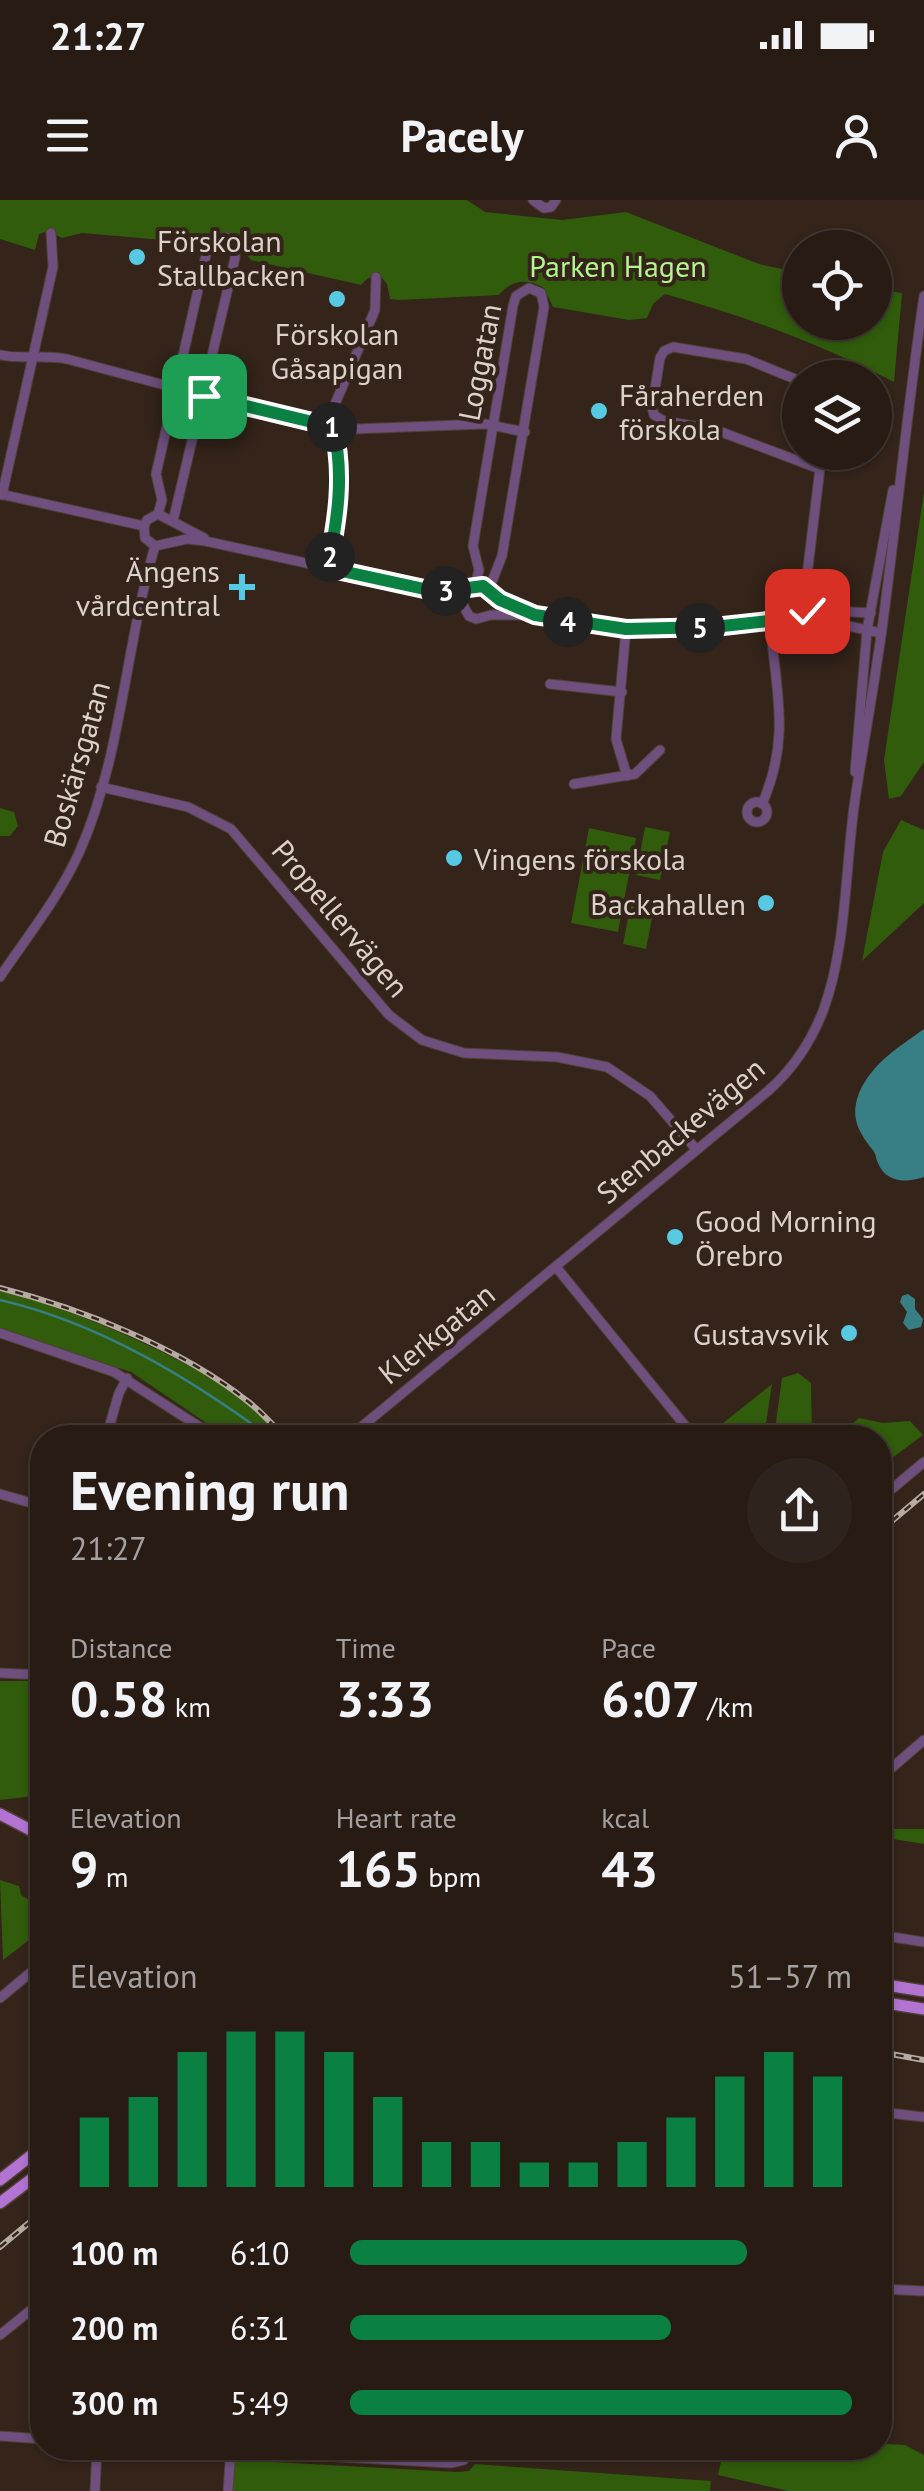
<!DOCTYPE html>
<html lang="en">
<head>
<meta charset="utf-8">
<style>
	:root { --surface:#271b14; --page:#2f241d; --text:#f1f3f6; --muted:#a4a1a0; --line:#433934; --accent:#0b8043 }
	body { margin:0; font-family:"PT Sans",sans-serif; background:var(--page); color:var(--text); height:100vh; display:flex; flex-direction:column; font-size:38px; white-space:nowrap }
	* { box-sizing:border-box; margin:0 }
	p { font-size:32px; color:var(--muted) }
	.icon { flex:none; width:55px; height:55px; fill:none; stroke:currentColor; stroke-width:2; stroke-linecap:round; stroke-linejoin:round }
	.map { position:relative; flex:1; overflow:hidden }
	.panel { position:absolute; left:30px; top:1225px; width:862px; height:1035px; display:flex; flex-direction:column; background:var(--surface); border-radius:40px; box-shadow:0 2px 8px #0004,0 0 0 2px var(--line) }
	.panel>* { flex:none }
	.fabs { position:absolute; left:782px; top:30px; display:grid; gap:20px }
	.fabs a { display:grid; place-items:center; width:110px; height:110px; border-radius:50%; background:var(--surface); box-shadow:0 2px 8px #0004,0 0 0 2px var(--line); font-size:50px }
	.pin { position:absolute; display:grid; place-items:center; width:85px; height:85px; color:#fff; margin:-42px; border-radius:20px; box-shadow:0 5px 15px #0006 }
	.km { position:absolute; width:50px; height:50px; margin:-25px; border-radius:50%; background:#222; color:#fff; font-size:28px; line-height:50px; text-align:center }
	.round { display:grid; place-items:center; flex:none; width:105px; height:105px; border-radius:52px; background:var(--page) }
	.head { display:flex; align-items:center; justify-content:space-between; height:170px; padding:0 40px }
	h1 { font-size:55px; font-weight:600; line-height:75px }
	.figures { display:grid; grid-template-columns:repeat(3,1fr); gap:15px; height:170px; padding:10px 40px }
	.figures div { display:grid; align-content:center }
	.figures b { font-size:50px; font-weight:600 }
	.figures small { font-size:28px; font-weight:400 }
	.figures p { font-size:28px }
	.chart { height:280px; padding:20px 40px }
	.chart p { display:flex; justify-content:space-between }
	.chart svg { width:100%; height:180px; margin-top:10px; stroke:var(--accent); stroke-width:6 }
	ul { padding:0 40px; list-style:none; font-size:32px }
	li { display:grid; grid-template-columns:160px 120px 1fr; align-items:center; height:75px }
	li i { height:25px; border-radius:12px; background:var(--accent) }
	.status { display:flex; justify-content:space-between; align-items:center; height:70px; padding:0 50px; background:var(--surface); direction:ltr }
	.status svg { height:28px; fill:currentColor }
	header { display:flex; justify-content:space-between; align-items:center; height:130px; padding:0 40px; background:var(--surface); font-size:45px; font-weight:600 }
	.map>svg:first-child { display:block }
	.green { fill:#305c0c }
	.water { fill:#377f84 }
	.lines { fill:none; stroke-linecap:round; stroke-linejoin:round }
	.stream { stroke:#377f84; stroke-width:2.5 }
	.minor-casing { stroke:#4f4036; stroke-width:11 }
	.major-casing { stroke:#4f4036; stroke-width:14 }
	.minor { stroke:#6e4f7e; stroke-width:9 }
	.major { stroke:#b373d3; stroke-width:11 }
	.rail-casing { stroke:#b6aaa3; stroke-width:6 }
	.rail { stroke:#34241a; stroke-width:2.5; stroke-dasharray:8; stroke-linecap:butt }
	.route-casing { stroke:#fff; stroke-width:20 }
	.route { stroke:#0b8043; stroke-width:12 }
	.poi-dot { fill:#57c9e2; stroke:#34241a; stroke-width:4 }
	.labels { text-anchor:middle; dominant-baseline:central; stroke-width:8; stroke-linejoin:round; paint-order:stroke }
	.poi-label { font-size:30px; fill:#dcd1cb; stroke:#34241a; text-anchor:start }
	.park-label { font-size:30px; fill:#b3f58e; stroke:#34241a }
	.street-label { font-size:30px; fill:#dcd1cb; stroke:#34241a }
</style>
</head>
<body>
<div class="status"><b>21:27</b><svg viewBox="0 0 49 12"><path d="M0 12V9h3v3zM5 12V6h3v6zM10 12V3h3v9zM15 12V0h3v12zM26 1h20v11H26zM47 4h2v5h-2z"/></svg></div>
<header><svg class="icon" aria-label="menu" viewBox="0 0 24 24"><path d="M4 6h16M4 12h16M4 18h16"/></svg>Pacely<svg class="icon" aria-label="person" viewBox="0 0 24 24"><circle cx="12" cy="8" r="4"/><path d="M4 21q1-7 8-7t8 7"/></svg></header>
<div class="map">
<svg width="924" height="2291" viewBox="0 0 924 2291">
	<rect width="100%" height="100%" fill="#34241a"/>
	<g class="green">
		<path d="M 0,0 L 467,0 L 485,12 L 562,20 L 626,12 L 759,64 L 791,71 L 791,77 L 800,78 L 800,122 L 875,122 L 875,89 L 902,93 L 894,182 C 821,144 745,116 665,94 L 653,104 L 647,118 L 629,120 L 553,107 L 544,88 C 527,78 511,80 499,95 L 399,100 L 390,99 L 387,84 L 381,77 L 368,78 L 361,85 L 251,60 C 236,42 220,21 198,43 L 82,33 L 62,38 L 48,31 L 39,34 L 35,50 L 0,39 Z"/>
		<polygon points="924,292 924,562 901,596 889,599 884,560"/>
		<polygon points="0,608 14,612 18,626 10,636 0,636"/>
		<polygon points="901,620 924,630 924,703 862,761 883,652"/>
		<polygon points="645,627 670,632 660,680 636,675"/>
		<polygon points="589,628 636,638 618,732 571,723"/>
		<polygon points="632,698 655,703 646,749 623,744"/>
		<path d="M 0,1091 C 72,1108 191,1158 248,1204 C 260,1214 271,1227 282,1237 L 227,1237 L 131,1172 L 0,1129 Z"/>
		<polygon points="798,1173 811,1183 812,1237 774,1237 782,1178"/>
		<polygon points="772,1184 764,1237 710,1237 708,1235"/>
		<polygon points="859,1218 883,1223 910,1221 923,1235 880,1267 880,1238 837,1237"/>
		<polygon points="0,1481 35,1481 42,1595 0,1600"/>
		<polygon points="880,1629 924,1629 924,1644 880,1637"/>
		<polygon points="0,1680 19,1686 21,1695 32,1702 30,1706 36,1715 35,1721 42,1730 3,1760"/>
		<polygon points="887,2244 905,2245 924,2255 924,2291 788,2291 718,2275 724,2248 809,2248 840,2259"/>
		<polygon points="235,2260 457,2272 469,2271 475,2264 711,2281 710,2291 233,2291"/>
	</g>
	<g class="water">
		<path d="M 924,829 L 924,977 C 906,983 886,983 878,963 C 875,957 877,955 872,949 C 858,931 850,917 859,893 C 872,863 899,847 924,829 Z"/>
		<polygon points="908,1094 915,1099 915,1109 923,1119 921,1127 909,1130 903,1123 907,1112 900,1102 902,1096"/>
	</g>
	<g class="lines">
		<path class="stream" d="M 0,1100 C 99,1123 190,1178 271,1238"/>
		<g class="minor-casing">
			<g id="minor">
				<polyline points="533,0 544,8 551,7 556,0"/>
				<path d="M 0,155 C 23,160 44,154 67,159 L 311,224 L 354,229 L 485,224 L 525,232"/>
				<polyline points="800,181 746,159 673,147 664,151 660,158 652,207 654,215 664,221 716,230 820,269"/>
				<polyline points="0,294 144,326"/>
				<polyline points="2,295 53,67 51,33"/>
				<polyline points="158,314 162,300 156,274 208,46 212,39 227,37 236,46 235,58 173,321"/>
				<polyline points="144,326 145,338 155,346 187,339 205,341 438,392 463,405 469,416 476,419 491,415 527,415"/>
				<polyline points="144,326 147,320 158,314 204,338"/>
				<polyline points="327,368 339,306 338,246 332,211 375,110 376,77"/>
				<polyline points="475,386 479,370 473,346 513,106 516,96 529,88 541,93 544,107 502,356 489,389"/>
				<polyline points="438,392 483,386 500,400 535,415 594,426 671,430 770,420 825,421 881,433"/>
				<polyline points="773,419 818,410 871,413"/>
				<polyline points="805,421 803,408 822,252"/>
				<polyline points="626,429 616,539 627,576"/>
				<polyline points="550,484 622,492"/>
				<polyline points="855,572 867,430 893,290"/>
				<polyline points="574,584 635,574 660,550"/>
				<polyline points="101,587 188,607 231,629 389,815 422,840 464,853 557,857 607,867 650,896 696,949"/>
				<circle cx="757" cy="612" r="10"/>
				<path d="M 762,604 C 792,536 775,489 770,420"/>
				<path d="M 0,777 C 27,737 59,697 79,653 C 122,557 125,446 155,346"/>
				<polyline points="556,1067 695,1238"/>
				<polyline points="0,1133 114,1172 217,1238"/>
				<polyline points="106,1238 119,1193 127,1178"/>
				<path d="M 348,1238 L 768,891 C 793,869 811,842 823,811 C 847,747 845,667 855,600 C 865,533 878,466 886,398 C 899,297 909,196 924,96"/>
				<polyline points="0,1294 42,1306"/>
				<polyline points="880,1299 924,1262"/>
				<polyline points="0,1473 42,1475"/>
				<polyline points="880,1578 924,1540"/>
				<polyline points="880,1735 924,1742"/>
				<polyline points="0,1798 42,1763"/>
				<polyline points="880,1912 924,1917"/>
				<polyline points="880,2089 924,2091"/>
				<polyline points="0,2135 42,2101"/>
				<polyline points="0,2236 42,2239"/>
				<polyline points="179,2248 451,2263 464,2260 468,2248"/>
				<polyline points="95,2291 97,2248"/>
				<polyline points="228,2291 231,2248"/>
			</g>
		</g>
		<g class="major-casing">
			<g id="major">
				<polyline points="0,1614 42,1636"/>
				<polyline points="880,1784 924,1791"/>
				<polyline points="880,1802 924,1809"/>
				<polyline points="0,1980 42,1947"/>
				<polyline points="0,2003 42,1971"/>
			</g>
		</g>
		<use href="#minor" class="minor"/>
		<use href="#major" class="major"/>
		<g class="rail-casing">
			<g id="rail">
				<path d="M 0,1088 C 82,1109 180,1148 246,1200 C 261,1211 273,1225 285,1238"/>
				<polyline points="880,1331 924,1294"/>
				<polyline points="880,1852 924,1860"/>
				<polyline points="0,2047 42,2012"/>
			</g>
		</g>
		<use href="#rail" class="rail"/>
	</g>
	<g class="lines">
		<g class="route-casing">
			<path id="route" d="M 204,196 L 333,227 C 345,275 337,321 328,368 L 438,392 L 483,386 L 500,400 L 535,415 L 626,429 L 714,427 L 768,421 L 807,411"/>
		</g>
		<use href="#route" class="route"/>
	</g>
	<g class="poi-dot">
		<circle cx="137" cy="57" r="10"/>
		<circle cx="337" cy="99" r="10"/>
		<circle cx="599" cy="211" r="10"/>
		<path d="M237 372h10v10h10v10h-10v10h-10v-10h-10v-10h10z"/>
		<circle cx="454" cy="658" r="10"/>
		<circle cx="766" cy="703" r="10"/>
		<circle cx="675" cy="1037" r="10"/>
		<circle cx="849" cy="1133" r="10"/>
	</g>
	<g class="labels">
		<g class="poi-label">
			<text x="157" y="40">Förskolan<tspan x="157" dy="34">Stallbacken</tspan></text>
			<text x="337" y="133" text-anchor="middle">Förskolan<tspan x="337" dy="34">Gåsapigan</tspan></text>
			<text x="619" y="194">Fåraherden<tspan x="619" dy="34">förskola</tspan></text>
			<text x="220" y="370" text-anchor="end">Ängens<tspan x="220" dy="34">vårdcentral</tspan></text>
			<text x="474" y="658">Vingens förskola</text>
			<text x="746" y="703" text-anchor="end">Backahallen</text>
			<text x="695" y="1020">Good Morning<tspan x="695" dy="34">Örebro</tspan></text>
			<text x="829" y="1133" text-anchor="end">Gustavsvik</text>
		</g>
		<g class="park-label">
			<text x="618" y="65">Parken Hagen</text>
		</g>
		<g class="street-label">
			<text transform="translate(479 162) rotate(-79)">Loggatan</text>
			<text transform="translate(76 564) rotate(-74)">Boskärsgatan</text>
			<text transform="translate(341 718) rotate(50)">Propellervägen</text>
			<text transform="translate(680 930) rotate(-40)">Stenbackevägen</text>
			<text transform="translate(436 1133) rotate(-39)">Klerkgatan</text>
		</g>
	</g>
</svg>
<div class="fabs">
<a><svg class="icon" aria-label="locate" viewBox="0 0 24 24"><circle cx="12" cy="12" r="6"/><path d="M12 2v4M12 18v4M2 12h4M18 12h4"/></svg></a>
<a><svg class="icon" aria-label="layers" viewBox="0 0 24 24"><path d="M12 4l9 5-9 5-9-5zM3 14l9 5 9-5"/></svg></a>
</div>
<div class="pin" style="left:204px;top:196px;background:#1e9e55"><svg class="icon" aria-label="arrive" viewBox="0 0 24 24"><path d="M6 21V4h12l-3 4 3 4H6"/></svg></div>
<div class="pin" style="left:807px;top:411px;background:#d93025"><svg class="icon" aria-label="check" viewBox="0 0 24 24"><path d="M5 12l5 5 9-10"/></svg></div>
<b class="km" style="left:332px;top:227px">1</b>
<b class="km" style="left:330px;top:357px">2</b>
<b class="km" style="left:446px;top:391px">3</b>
<b class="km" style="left:568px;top:422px">4</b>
<b class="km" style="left:700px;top:428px">5</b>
<section class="panel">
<div class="head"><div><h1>Evening run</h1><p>21:27</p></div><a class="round"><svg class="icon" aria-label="share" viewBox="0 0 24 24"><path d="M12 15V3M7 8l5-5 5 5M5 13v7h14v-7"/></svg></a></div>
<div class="figures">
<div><p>Distance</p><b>0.58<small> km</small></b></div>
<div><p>Time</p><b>3:33</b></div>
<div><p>Pace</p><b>6:07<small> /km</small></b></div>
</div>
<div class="figures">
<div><p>Elevation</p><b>9<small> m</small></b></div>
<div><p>Heart rate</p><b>165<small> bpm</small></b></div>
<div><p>kcal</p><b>43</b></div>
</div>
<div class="chart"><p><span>Elevation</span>51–57 m</p>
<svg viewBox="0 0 160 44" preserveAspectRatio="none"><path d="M5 44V27M15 44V22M25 44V11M35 44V6M45 44V6M55 44V11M65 44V22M75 44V33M85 44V33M95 44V38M105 44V38M115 44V33M125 44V27M135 44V17M145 44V11M155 44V17"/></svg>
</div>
<ul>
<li><b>100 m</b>6:10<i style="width:79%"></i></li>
<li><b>200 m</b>6:31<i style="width:64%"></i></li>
<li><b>300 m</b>5:49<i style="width:100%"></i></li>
</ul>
</section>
</div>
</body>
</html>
